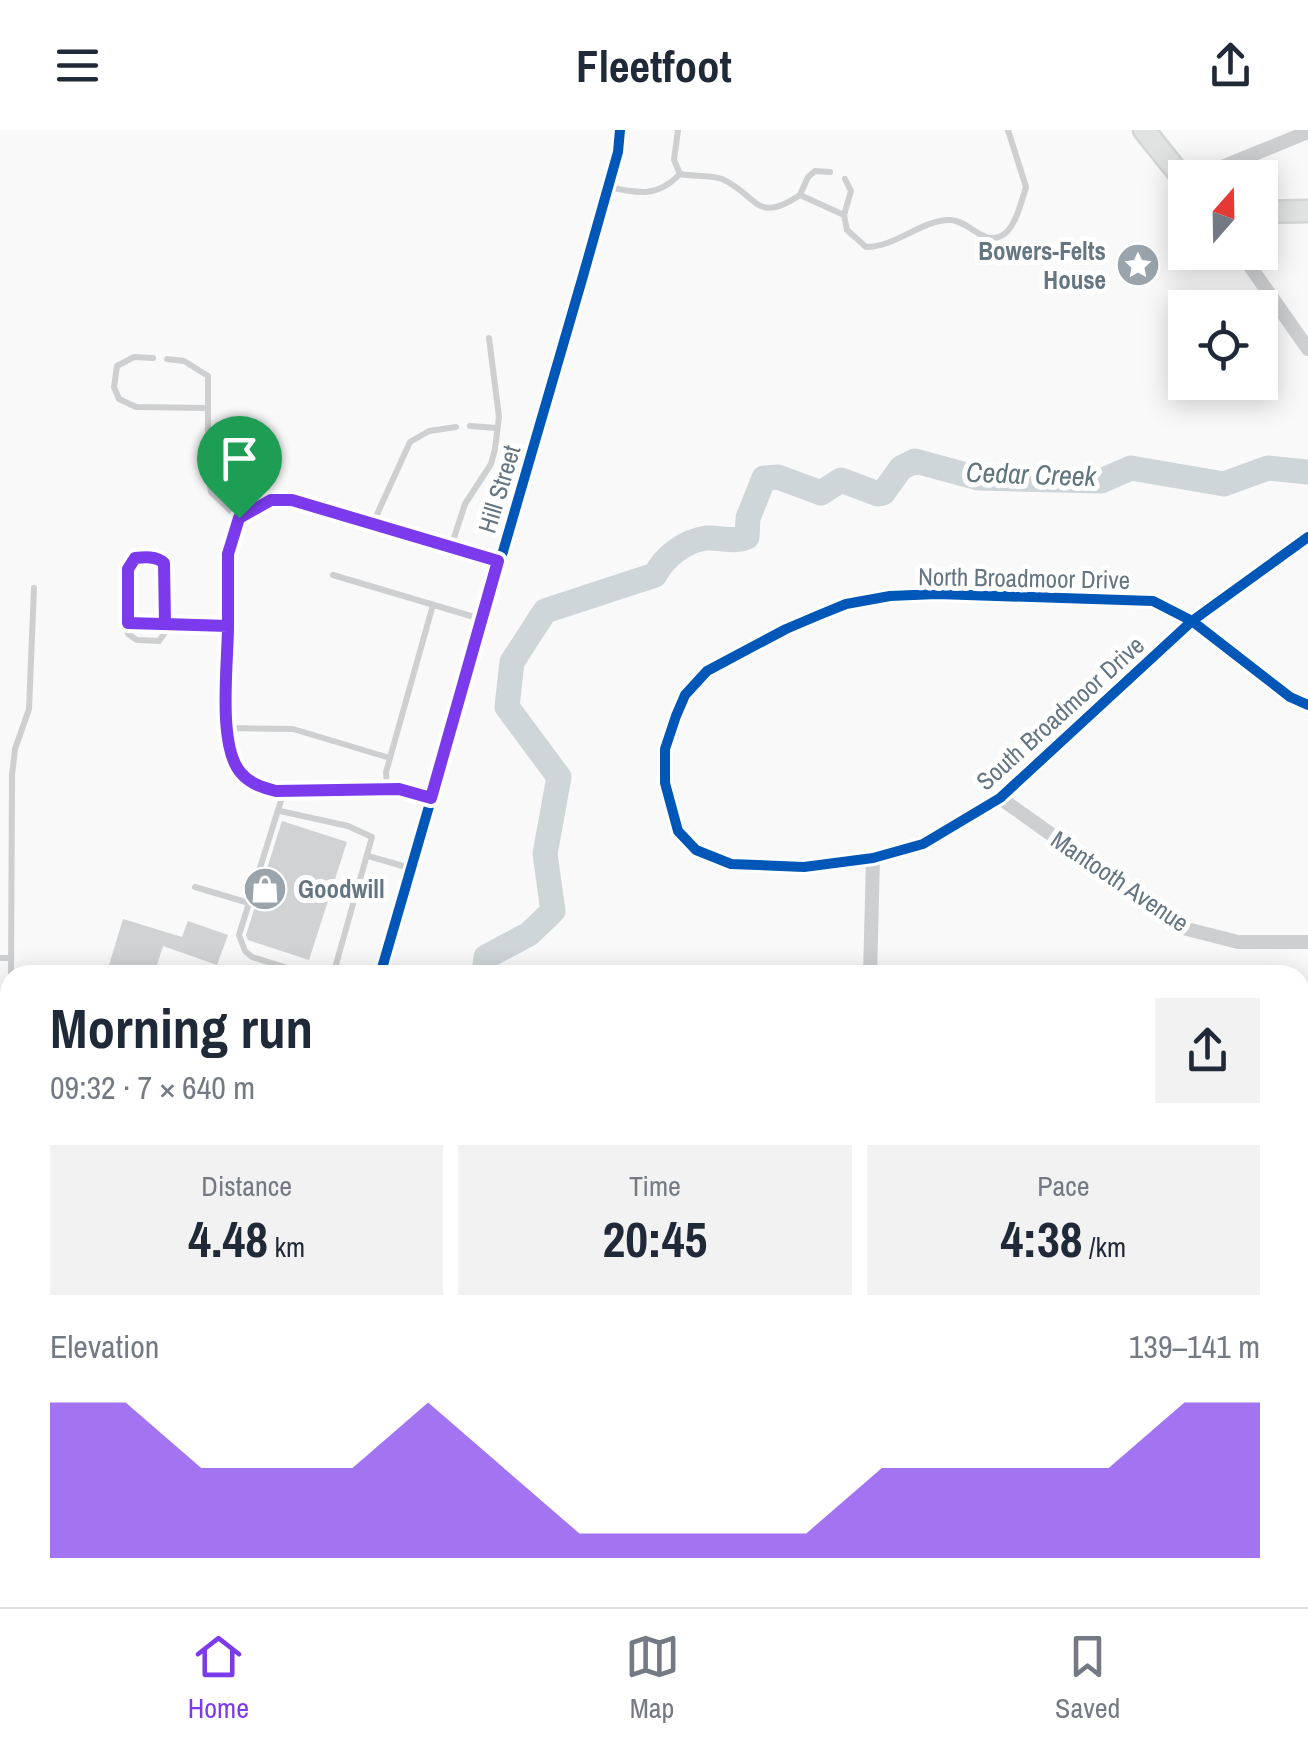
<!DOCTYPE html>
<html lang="en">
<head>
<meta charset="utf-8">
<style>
	:root { --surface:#fff; --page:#f2f2f3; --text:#1f2937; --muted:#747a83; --line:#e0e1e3; --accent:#7c3aed }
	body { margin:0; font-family:"Archivo Narrow",sans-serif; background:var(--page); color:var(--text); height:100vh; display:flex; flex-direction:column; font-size:38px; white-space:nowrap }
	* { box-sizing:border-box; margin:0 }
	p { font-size:32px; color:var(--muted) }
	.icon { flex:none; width:55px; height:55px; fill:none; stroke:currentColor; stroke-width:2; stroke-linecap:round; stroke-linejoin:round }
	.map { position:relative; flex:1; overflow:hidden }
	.sheet { position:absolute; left:0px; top:835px; width:1310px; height:642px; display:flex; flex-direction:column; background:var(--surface); border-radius:30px 30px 0 0; box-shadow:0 5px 25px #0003 }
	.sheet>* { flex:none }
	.needle { width:65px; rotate:20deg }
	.fabs { position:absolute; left:1168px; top:30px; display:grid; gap:20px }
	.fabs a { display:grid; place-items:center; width:110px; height:110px; border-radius:0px; background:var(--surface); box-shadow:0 5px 25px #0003; font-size:50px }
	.pin { position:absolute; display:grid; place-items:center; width:85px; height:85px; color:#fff; margin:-102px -42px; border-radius:50% 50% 50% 0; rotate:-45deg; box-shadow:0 0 10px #0007 }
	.pin .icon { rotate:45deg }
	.round { display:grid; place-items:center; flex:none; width:105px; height:105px; border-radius:0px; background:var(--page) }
	.summary { display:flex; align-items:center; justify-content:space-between; height:170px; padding:0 50px }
	h1 { font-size:55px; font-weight:700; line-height:75px }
	.stats { display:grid; grid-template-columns:repeat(3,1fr); gap:15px; height:170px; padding:10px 50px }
	.stats div { display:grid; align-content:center; border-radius:0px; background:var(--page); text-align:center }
	.stats b { font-size:50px; font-weight:700 }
	.stats small { font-size:28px; font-weight:400 }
	.stats p { font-size:28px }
	.chart { height:280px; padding:20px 50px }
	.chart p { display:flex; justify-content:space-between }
	.chart svg { width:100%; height:180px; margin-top:10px; fill:var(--accent); opacity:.7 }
	header { display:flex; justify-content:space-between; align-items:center; height:130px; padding:0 50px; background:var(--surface); font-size:45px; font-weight:700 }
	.menu { display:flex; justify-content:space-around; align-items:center; height:140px; border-top:2px solid var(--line); background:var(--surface); font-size:28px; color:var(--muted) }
	.menu a { display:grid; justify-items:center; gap:5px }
	.menu .active { color:var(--accent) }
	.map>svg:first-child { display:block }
	.built { fill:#e8e9e9 }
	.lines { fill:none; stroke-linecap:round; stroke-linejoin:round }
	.river { stroke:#ced6d9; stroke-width:25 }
	.building { fill:#d0d2d3 }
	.secondary-casing { stroke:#d5d6d7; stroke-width:25 }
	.primary-casing { stroke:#d5d6d7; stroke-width:28 }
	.lane { stroke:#cecfd0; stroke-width:6 }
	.street { stroke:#cecfd0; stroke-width:14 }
	.secondary { stroke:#e1e2e2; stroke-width:20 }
	.primary { stroke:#e1e2e2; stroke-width:22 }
	.cycleway-casing { stroke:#fff; stroke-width:16 }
	.cycleway { stroke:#0057b8; stroke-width:10 }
	.route-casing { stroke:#fff; stroke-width:20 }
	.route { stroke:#7c3aed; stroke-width:12 }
	.labels { text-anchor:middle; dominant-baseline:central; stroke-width:10; stroke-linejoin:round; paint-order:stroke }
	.poi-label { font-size:25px; font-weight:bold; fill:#657683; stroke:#fff; text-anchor:end }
	.street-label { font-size:25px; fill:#657683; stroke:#fff }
	.water-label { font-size:28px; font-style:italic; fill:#60757c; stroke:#fff }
</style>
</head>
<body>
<header><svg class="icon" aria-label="menu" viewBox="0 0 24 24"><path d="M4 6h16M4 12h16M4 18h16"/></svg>Fleetfoot<svg class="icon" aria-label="share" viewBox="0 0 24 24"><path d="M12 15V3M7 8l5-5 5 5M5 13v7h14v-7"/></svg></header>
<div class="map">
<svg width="1308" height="1477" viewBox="0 0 1308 1477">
	<rect width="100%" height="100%" fill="#f9f9f9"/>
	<rect class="built" x="1300" y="1056" width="8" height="387"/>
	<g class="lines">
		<g class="river">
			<path d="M 484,845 L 486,827 L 529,804 L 553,781 L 545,724 L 559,647 L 507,577 L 512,532 L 545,481 L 655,445 C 665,426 685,411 706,408 C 721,407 733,413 747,407 L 748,388 L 764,348 L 778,347 L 821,363 L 841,350 L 878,364 L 883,363 L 901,338 L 915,331 L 978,348 L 1101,351 L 1131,338 L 1224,354 L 1268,338 L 1308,342"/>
			<polyline points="0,1269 10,1243"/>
		</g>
	</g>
	<g class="building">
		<polygon points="282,691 347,712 309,830 248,810 246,805"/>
		<polygon points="123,789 182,807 188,791 228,805 217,835 163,816 154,845 106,845"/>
	</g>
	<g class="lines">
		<g class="secondary-casing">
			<g id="secondary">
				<polyline points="1144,0 1185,51"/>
				<polyline points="1260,82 1308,81"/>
			</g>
		</g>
		<g class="primary-casing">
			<g id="primary">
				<polyline points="1300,1037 1308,1037"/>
				<polyline points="0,1056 10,1056"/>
			</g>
		</g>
		<g class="lane">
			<polyline points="678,0 674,30 680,44"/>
			<path d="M 609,57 C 639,64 658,67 680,44 C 693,47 709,44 722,49 C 758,65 755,95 800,65 L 844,85 L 847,100 L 866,117 C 896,117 921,90 950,90 C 968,90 982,115 1001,106 C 1015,100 1022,70 1026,57 L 1008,0"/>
			<polyline points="800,65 808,47 815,41 830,42"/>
			<polyline points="844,85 851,61 845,49"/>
			<polyline points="153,228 134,227 117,236 114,257 119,269 136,277 208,278"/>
			<polyline points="167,229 184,231 208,246 208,343 211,362 239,389"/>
			<polyline points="470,296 497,298"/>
			<polyline points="373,393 410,312 429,301 456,297"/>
			<polyline points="451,417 465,374 491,334 495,319 499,287 489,208"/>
			<polyline points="333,445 481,489"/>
			<polyline points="128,493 128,504 137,510 159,511 164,504 166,438 156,428 135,428 128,439 128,493 228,496"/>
			<polyline points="228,598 293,599 390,628"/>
			<polyline points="387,660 386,642 433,475"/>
			<polyline points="284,661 239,805 245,821 252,827 310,845"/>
			<path d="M 430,667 L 399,659 L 276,661 L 259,656 L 242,645 L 228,615 L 228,424 C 235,385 252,371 292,370 L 497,430"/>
			<polyline points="280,681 348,696 372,707 333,845"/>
			<polyline points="368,726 410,738"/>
			<polyline points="195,757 249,773"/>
			<polyline points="0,828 11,828"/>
			<polyline points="11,845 12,645 15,619 29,579 34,458"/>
			<polyline points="1300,1092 1308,1092"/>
			<polyline points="1300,1146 1308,1146"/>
			<polyline points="1300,1217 1308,1210"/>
		</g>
		<g class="street">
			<polyline points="1195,48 1308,2"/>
			<polyline points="1240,122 1308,219"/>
			<polyline points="1308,407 1192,491 1000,668 923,714 873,728 804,737 731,734 696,720 678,701 665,653 665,619 676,586 685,565 707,541 786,499 819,485 846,474 890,466 937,464 1153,471 1192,491 1290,567 1308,575"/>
			<polyline points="1000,668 1183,798 1238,812 1308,812"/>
			<polyline points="380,845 583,146 618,22 620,0"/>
			<polyline points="870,845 873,728"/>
			<polyline points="0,1272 10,1274"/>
			<polyline points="1300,1455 1308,1455"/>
			<polyline points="267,1468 267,1477"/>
			<polyline points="485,1468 485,1477"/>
			<polyline points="706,1468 706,1477"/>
			<polyline points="988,1468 988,1477"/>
		</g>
		<use href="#secondary" class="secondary"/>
		<use href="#primary" class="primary"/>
		<g class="cycleway-casing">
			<g id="cycleway">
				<polyline points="1308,407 1192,491 1000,668 923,714 873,728 804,737 731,734 696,720 678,701 665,653 665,619 676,586 685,565 707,541 786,499 819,485 846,474 890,466 937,464 1153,471 1192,491 1290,567 1308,575"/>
				<polyline points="380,845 583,146 618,22 620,0"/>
			</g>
		</g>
		<use href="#cycleway" class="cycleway"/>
	</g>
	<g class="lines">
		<g class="route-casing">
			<path id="route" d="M 239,388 L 228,424 L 228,496 L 128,493 L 128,439 L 135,428 C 145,427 156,426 164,433 L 165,494 L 228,496 C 228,533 217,616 241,643 C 250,654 264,658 276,661 L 399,659 L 431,668 L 498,431 L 292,370 L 271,370 L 239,388"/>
		</g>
		<use href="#route" class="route"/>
	</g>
	<defs>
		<g id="sight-disc" transform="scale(2.25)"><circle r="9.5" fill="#99a4ac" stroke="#fff"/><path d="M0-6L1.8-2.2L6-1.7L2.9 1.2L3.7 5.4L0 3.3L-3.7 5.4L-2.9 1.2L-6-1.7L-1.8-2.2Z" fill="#fff"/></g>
		<g id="shop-disc" transform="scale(2.25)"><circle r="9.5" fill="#99a4ac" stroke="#fff"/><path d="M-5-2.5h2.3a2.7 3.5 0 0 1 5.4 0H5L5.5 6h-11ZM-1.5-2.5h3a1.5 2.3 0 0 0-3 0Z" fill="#fff"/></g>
	</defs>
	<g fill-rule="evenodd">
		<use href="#sight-disc" x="1138" y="135"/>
		<use href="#shop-disc" x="265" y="759"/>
	</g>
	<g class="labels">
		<g class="poi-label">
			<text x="1106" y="121">Bowers-Felts<tspan x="1106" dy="29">House</tspan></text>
			<text x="298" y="759" text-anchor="start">Goodwill</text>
		</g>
		<g class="street-label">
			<text transform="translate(499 359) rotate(-73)">Hill Street</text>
			<text transform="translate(1024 448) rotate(1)">North Broadmoor Drive</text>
			<text transform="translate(1060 583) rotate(-42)">South Broadmoor Drive</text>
			<text transform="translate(1120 751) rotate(34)">Mantooth Avenue</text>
		</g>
		<g class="water-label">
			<text transform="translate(1031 344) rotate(2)">Cedar Creek</text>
		</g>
	</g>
</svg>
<div class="fabs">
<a><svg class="needle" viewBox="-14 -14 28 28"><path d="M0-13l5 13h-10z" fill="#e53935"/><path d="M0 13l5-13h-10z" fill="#747a83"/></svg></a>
<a><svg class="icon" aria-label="locate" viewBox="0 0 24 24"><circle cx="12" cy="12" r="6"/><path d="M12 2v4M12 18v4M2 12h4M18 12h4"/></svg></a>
</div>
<div class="pin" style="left:239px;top:388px;background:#1e9e55"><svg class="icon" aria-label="arrive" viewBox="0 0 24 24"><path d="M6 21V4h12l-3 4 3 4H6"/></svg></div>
<section class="sheet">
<div class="summary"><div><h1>Morning run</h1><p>09:32 · 7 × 640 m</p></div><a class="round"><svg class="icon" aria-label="share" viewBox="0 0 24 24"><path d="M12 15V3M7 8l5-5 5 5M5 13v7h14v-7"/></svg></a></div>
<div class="stats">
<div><p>Distance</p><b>4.48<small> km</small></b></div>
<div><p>Time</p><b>20:45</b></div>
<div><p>Pace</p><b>4:38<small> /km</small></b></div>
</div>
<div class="chart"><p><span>Elevation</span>139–141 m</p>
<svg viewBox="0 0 160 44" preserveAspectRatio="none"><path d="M0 44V6L10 6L20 22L30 22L40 22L50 6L60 22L70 38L80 38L90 38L100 38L110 22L120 22L130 22L140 22L150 6L160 6V44z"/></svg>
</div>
</section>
</div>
<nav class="menu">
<a class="active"><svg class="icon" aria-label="home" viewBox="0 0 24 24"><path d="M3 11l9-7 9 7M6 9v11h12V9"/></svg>Home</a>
<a><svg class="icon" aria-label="map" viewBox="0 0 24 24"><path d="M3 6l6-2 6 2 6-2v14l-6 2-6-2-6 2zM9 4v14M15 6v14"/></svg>Map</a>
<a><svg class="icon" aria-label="saved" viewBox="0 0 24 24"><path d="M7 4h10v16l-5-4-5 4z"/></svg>Saved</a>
</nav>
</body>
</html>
